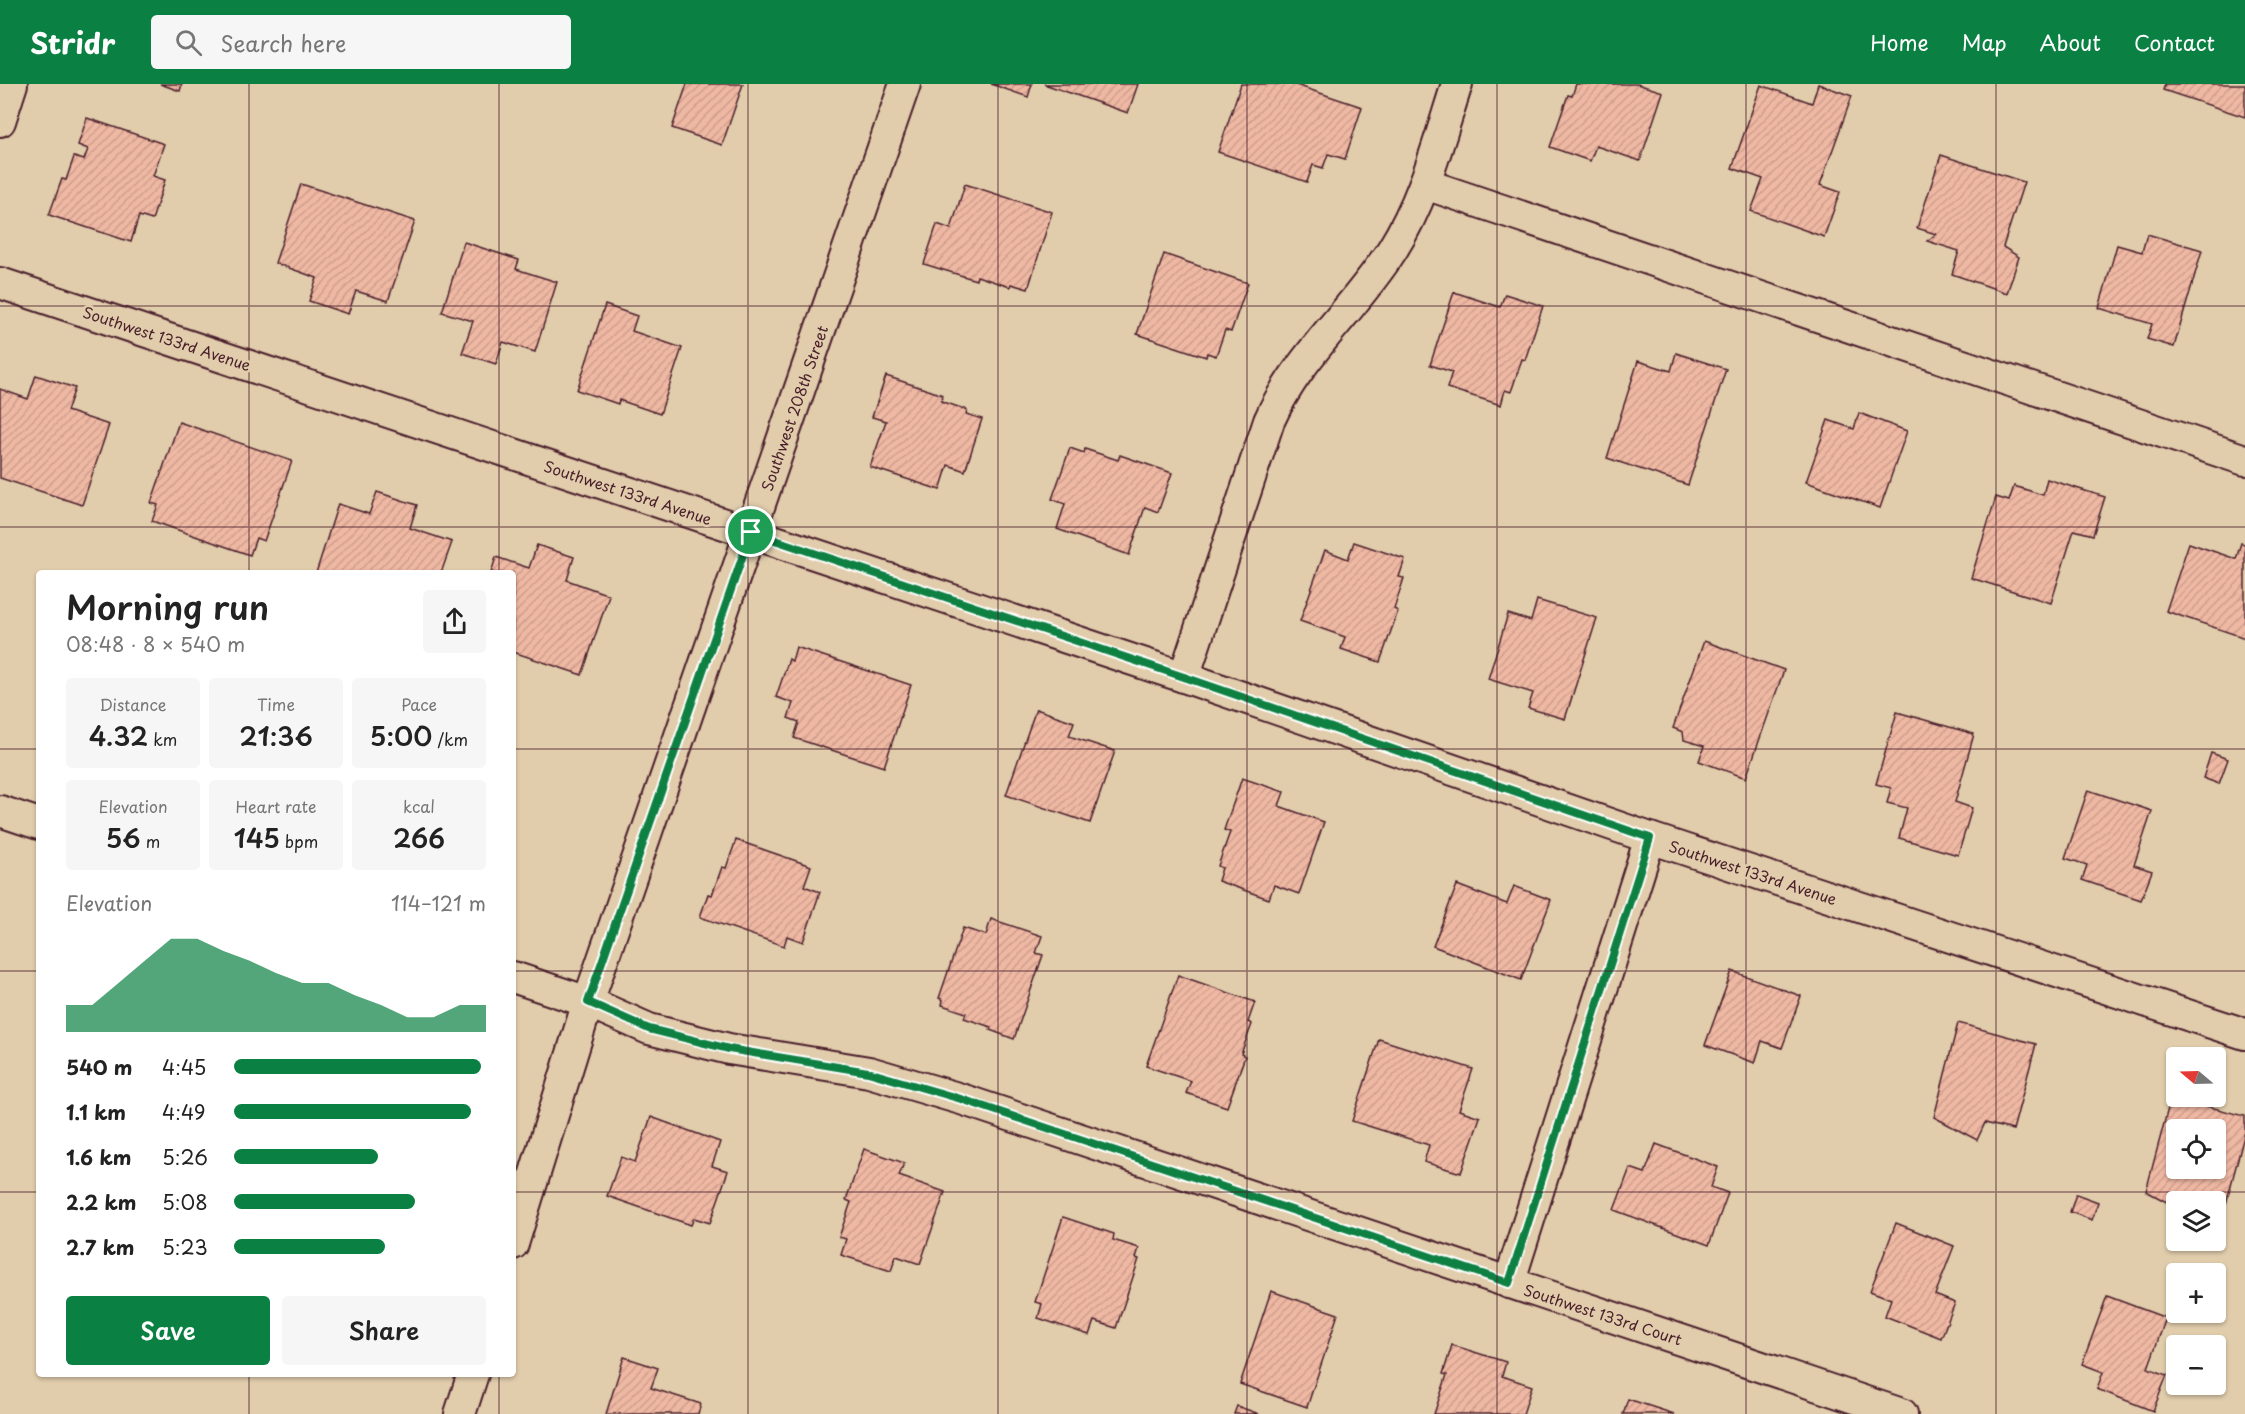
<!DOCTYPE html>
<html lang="en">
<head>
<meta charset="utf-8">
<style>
	:root { --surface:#fff; --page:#f6f6f6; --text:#222; --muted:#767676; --accent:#0b8043 }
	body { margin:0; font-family:"Playpen Sans",sans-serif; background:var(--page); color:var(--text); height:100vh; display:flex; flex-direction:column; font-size:22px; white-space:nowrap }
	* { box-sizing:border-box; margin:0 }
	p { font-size:20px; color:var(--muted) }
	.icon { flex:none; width:33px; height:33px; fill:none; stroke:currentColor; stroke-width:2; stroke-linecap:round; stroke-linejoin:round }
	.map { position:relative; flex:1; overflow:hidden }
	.details { position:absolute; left:36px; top:486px; width:480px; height:807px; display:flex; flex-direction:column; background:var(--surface); border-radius:6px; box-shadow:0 2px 4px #0004 }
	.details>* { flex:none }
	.needle { width:39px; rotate:289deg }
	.buttons { position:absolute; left:2166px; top:963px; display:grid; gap:12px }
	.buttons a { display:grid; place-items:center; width:60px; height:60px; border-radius:6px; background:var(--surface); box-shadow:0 2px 4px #0004; font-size:30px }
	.pin { position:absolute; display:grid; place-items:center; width:51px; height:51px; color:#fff; margin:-26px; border:3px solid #fff; border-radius:50%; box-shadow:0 2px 6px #0007 }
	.round { display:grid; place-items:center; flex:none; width:63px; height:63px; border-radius:6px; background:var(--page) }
	.headline { display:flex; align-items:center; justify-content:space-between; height:102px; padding:0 30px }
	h1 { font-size:33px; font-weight:600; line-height:45px }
	.metrics { display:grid; grid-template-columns:repeat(3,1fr); gap:9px; height:102px; padding:6px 30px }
	.metrics div { display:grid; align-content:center; border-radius:6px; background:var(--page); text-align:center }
	.metrics b { font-size:26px; font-weight:600 }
	.metrics small { font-size:16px; font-weight:400 }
	.metrics p { font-size:16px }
	.chart { height:168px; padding:12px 30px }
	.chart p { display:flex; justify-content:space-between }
	.chart svg { width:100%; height:108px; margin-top:6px; fill:var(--accent); opacity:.7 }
	.button { display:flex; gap:12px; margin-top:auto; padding:12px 30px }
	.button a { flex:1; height:69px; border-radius:6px; background:var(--accent); color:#fff; font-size:24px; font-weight:600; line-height:69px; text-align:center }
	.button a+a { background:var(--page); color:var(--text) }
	ul { padding:0 30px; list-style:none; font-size:20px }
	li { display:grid; grid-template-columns:96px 72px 1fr; align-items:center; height:45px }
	li i { height:15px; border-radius:8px; background:var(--accent) }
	header { display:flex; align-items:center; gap:36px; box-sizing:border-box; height:84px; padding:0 30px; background:var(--accent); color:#fff }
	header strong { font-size:28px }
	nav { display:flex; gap:33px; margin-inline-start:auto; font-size:21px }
	.search { width:420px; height:54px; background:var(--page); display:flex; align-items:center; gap:15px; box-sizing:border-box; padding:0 21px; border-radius:6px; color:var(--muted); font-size:22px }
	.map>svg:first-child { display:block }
	.building { fill:url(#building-hatch); stroke:#4a1f2b; stroke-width:1.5; fill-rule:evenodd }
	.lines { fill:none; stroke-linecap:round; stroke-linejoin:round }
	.street-casing { stroke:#4a1f2b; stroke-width:34 }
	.street { stroke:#e1cdac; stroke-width:30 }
	.route-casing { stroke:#fff; stroke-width:12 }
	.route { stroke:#0b8043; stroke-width:8 }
	.grid { fill:none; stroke:#4a1f2b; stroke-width:1.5; stroke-opacity:0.55 }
	.labels { text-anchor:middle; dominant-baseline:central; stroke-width:5; stroke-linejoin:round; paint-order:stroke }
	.street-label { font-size:15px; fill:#4a1f2b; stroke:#e1cdac }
</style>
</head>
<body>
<header>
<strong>Stridr</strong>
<div class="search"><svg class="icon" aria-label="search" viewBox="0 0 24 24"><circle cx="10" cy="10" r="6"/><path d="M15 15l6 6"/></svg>Search here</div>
<nav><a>Home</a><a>Map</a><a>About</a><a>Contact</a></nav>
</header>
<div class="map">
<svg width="2245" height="1330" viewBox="0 0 2245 1330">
	<defs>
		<pattern id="building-hatch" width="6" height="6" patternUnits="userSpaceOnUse" patternTransform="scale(1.5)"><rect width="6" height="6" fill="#eeb8a3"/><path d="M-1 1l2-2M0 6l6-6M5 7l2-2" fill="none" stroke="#ce9e8c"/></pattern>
	</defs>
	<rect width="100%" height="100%" fill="#e1cdac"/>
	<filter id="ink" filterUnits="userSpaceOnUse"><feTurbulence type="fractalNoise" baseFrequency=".0167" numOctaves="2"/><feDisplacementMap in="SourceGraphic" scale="12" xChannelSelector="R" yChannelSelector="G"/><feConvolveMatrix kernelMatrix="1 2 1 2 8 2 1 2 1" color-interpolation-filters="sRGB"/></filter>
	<g filter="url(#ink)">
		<g class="building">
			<polygon points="160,0 182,0 180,7"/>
			<polygon points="687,0 743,0 722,61 672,44"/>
			<polygon points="991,0 1032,0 1028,13"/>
			<polygon points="1044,0 1138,0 1128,29"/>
			<polygon points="1241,0 1293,0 1362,23 1345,75 1328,70 1323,84 1313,81 1307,98 1218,68"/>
			<polygon points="1576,0 1637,0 1663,8 1640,77 1596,62 1590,77 1550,63 1568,11 1572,12"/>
			<polygon points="1818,0 1852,12 1820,101 1840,108 1824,153 1751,127 1763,95 1732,84 1761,1 1812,19"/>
			<polygon points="2165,0 2245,0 2245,33 2163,6"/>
			<polygon points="87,34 164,60 153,92 165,96 152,136 139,132 131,158 49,131 62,95 66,96 74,73 84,76 88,65 78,61"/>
			<polygon points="1941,71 2024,98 2003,163 2019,173 2007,209 1952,190 1959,167 1927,157 1936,150 1917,144"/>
			<polygon points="301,100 415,137 388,217 356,207 348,230 309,217 317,194 275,179"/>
			<polygon points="965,100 1052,128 1028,205 1011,200 1010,203 977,192 976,196 924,180 937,140 951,145"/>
			<polygon points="2147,150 2202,166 2174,263 2147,255 2152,240 2099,224 2117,161 2142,168"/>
			<polygon points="464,158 519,176 516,185 557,198 535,268 503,258 496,280 462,269 473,237 442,228"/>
			<polygon points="1164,170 1248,199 1231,248 1225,246 1216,272 1207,269 1206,273 1137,250"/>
			<polygon points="1454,208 1500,223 1505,210 1543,222 1525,276 1522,275 1511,308 1505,306 1501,321 1447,304 1452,288 1430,281"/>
			<polygon points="605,221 637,232 632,247 682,264 660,330 619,316 618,320 577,306"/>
			<polygon points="1676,269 1726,285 1688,401 1607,374 1638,277 1671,287"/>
			<polygon points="36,291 75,304 67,327 109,341 82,421 0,394 0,305 28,315"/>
			<polygon points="886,292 943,311 941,317 967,326 966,330 982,335 965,387 948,381 940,406 870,383 886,337 872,333"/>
			<polygon points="1859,329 1907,347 1880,424 1806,398 1828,336 1854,345"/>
			<polygon points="179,338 292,377 264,457 256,454 250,471 152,437 158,421 151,419"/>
			<polygon points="1070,364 1084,369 1085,365 1118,376 1120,371 1172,389 1158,428 1145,423 1129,471 1057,445 1065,420 1052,415"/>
			<polygon points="2047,395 2105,413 2093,451 2074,446 2051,519 1971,494 1996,413 2009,417 2014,402 2043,411"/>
			<polygon points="377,408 417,421 410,444 452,458 441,489 316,489 338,420 369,430"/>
			<polygon points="1354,458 1405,475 1399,493 1404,494 1394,525 1398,527 1380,578 1341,565 1345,553 1300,537 1325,466 1348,475"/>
			<polygon points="2189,459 2236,475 2241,459 2245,460 2245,554 2166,527"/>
			<polygon points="537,461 574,473 567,496 609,511 582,591 513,568 513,489 491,489 496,473 529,484"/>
			<polygon points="1537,516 1597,534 1565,635 1528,624 1533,609 1488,595 1508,530 1531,537"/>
			<polygon points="1704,557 1784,586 1746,694 1699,677 1704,662 1684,656 1683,648 1673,644"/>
			<polygon points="796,563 911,601 884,683 794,654 799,638 788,634 793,619 776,613 789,575 792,577"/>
			<polygon points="1036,625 1074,638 1069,652 1115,667 1090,739 1006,711"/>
			<polygon points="1897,628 1974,650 1955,718 1972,724 1958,771 1899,754 1907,724 1887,719 1891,704 1876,700"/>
			<polygon points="2211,669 2228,675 2219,700 2203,694"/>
			<polygon points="1242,694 1284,708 1279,722 1324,738 1299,810 1274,801 1269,815 1218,797 1222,784 1218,782 1230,748 1224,746"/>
			<polygon points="2088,706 2152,727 2134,781 2152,787 2141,816 2082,796 2087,781 2065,774"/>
			<polygon points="736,756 811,782 804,802 820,808 803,858 787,852 784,862 700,833 708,810 712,811 722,783 726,784"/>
			<polygon points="1457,801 1507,820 1514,802 1551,816 1521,896 1433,862"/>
			<polygon points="991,835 1042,852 1036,869 1043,871 1014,955 990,946 991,943 964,934 966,929 942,921 943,916 939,914 963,844 986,851"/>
			<polygon points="1732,887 1801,912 1782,964 1762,957 1755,979 1705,961"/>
			<polygon points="1178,891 1255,918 1248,938 1252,940 1241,970 1245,972 1227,1023 1186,1009 1191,997 1146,982"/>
			<polygon points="1958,939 2036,960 2013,1046 1985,1039 1977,1056 1934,1033"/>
			<polygon points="1379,955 1473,985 1459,1026 1480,1033 1461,1089 1424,1078 1429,1061 1352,1037"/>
			<path d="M 2171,1013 L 2245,1032 L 2245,1048 L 2226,1120 L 2198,1113 L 2195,1118 L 2176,1118 L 2176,1123 L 2146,1107 ZM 2176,1046 L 2216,1046 L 2216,1084 L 2176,1084 Z"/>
			<polygon points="651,1033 720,1058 712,1082 728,1087 710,1139 694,1134 691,1141 607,1112 621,1073 635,1078"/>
			<polygon points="1656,1060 1718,1083 1711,1103 1728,1109 1709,1161 1614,1126 1630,1084 1645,1089"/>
			<polygon points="864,1065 904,1079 899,1092 945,1108 920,1180 896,1172 891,1187 841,1171 846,1155 839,1153 851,1118 846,1116"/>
			<polygon points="2076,1110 2098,1118 2092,1136 2070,1128"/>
			<polygon points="1063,1133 1114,1150 1113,1156 1139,1164 1136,1174 1139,1175 1116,1244 1094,1237 1089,1251 1038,1234 1042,1220 1035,1218"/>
			<polygon points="1896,1139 1954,1162 1935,1211 1955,1219 1941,1254 1885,1232 1891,1215 1870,1207"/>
			<polygon points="1271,1207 1338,1230 1307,1323 1240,1300"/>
			<polygon points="2107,1212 2166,1234 2148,1284 2167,1291 2153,1327 2097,1305 2103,1288 2082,1280"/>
			<polygon points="1452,1261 1506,1278 1502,1292 1532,1302 1523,1330 1434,1330 1447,1291 1443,1290"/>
			<polygon points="624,1273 658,1284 651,1304 701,1320 698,1330 606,1330"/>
			<polygon points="1628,1315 1674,1330 1623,1330"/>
			<polygon points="1237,1322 1259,1330 1234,1330"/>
		</g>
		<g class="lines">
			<g class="street-casing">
				<g id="street">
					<polyline points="0,37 12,0"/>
					<polyline points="1425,100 2245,376"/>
					<polyline points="0,199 1184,593 1650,754 2245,950"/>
					<path d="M 1184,593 L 1269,337 C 1298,272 1354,226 1392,166 C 1424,116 1439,56 1457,0"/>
					<polyline points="0,727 39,740"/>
					<polyline points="513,893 588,918 649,945 729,965 869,988 961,1015 1902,1330"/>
					<polyline points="513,1160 588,918 905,0"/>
					<polyline points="1509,1199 1650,754"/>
					<polyline points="460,1330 473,1290"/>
				</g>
			</g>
			<use href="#street" class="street"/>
		</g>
	</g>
	<g class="lines" filter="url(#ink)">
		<g class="route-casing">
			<polygon id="route" points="751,448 1184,593 1650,754 1509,1199 961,1015 868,988 729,965 649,945 588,918"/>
		</g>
		<use href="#route" class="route"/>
	</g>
	<path class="grid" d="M 249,0 L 249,489M 499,0 L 499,489M 748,0 L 748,1330M 998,0 L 998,1330M 1247,0 L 1247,1330M 1497,0 L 1497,1330M 1746,0 L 1746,1330M 1996,0 L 1996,1330M 0,222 L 2245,222M 0,443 L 2245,443M 0,665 L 39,665M 513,665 L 2245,665M 0,887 L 39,887M 513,887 L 2245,887M 0,1108 L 39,1108M 513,1108 L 2245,1108M 249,1290 L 249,1330M 499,1290 L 499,1330"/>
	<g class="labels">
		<g class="street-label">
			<text transform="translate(167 254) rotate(18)">Southwest 133rd Avenue</text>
			<text transform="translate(794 324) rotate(-71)">Southwest 208th Street</text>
			<text transform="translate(628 408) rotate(18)">Southwest 133rd Avenue</text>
			<text transform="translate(1753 788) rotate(18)">Southwest 133rd Avenue</text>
			<text transform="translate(1603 1230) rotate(18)">Southwest 133rd Court</text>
		</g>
	</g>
</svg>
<div class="buttons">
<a><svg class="needle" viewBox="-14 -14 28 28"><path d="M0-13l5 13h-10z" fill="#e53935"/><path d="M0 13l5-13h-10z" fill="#767676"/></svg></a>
<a><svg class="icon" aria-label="locate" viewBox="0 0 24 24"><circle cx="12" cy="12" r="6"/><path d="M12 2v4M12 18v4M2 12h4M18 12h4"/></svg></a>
<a><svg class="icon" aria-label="layers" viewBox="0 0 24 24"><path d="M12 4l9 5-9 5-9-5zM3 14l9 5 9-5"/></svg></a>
<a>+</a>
<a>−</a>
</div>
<div class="pin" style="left:751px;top:448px;background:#1e9e55"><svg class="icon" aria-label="arrive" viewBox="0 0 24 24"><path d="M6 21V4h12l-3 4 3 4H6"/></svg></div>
<section class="details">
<div class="headline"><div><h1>Morning run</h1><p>08:48 · 8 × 540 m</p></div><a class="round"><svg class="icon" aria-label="share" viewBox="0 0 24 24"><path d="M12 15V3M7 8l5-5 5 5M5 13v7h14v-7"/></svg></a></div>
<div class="metrics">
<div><p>Distance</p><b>4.32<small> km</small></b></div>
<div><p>Time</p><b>21:36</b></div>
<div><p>Pace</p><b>5:00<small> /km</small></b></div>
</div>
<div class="metrics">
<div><p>Elevation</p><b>56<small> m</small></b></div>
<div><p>Heart rate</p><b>145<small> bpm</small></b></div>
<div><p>kcal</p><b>266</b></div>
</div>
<div class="chart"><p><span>Elevation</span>114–121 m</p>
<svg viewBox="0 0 160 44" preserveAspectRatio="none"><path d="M0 44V33L10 33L20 24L30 15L40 6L50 6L60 11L70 15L80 20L90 24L100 24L110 29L120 33L130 38L140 38L150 33L160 33V44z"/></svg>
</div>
<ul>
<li><b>540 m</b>4:45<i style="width:98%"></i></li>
<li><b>1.1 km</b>4:49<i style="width:94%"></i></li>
<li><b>1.6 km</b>5:26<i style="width:57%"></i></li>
<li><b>2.2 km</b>5:08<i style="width:72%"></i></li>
<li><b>2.7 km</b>5:23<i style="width:60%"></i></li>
</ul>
<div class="button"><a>Save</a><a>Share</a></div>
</section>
</div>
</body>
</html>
